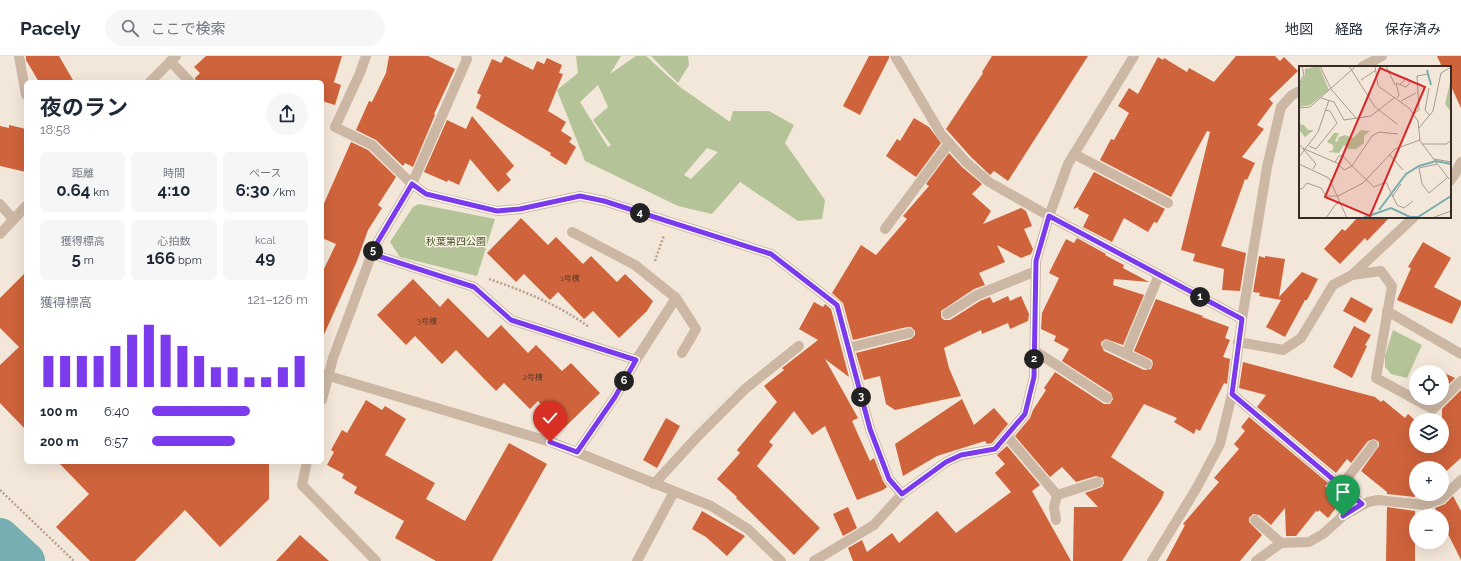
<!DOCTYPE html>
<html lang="ja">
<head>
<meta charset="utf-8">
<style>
	:root { --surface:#fff; --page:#f6f6f7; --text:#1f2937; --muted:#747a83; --line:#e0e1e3; --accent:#7c3aed }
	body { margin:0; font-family:Raleway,"Noto Sans JP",sans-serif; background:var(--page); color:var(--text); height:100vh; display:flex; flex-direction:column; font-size:15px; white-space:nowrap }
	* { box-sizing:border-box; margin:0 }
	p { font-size:13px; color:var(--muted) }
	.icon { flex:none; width:22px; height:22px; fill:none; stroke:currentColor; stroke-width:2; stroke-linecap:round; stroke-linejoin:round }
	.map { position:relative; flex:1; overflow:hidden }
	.drawer { position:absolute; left:24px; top:24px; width:300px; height:384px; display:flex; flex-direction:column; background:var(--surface); border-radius:6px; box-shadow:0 4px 16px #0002 }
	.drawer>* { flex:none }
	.fabs { position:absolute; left:1409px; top:309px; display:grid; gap:8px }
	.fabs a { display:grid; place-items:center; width:40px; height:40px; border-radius:50%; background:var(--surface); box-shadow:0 4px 16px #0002; font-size:20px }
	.pin { position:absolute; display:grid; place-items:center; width:34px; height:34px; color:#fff; margin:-41px -17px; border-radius:50% 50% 50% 0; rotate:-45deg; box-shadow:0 0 4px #0007 }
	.pin .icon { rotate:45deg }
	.km { position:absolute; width:20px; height:20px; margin:-10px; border-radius:50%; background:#222; color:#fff; font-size:11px; line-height:20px; text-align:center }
	.round { display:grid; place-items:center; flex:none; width:42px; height:42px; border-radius:21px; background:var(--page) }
	.overview { display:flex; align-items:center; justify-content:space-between; height:68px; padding:0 16px }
	h1 { font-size:22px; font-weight:700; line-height:30px }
	.figures { display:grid; grid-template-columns:repeat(3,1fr); gap:6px; height:68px; padding:4px 16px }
	.figures div { display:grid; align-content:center; border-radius:6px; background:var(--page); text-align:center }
	.figures b { font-size:17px; font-weight:700 }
	.figures small { font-size:11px; font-weight:400 }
	.figures p { font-size:11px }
	.chart { height:112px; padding:8px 16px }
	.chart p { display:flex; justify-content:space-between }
	.chart svg { width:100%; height:72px; margin-top:4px; stroke:var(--accent); stroke-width:6 }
	ul { padding:0 16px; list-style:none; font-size:13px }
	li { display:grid; grid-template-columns:64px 48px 1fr; align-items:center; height:30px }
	li i { height:10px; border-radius:5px; background:var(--accent) }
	header { display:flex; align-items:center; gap:24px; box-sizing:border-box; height:56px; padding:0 20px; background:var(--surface); border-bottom:1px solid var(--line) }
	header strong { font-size:19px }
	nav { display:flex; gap:22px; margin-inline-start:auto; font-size:14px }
	.search { width:280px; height:36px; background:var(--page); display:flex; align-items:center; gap:10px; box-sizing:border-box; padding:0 14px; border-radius:22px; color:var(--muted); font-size:15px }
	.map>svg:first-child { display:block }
	.green { fill:#b4c398; fill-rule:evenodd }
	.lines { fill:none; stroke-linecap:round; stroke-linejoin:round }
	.river { stroke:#76aeb2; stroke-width:38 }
	.building { fill:#cf633b }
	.path { stroke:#b8a18e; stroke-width:2.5; stroke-dasharray:2 2; stroke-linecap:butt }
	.service { stroke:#ccb7a4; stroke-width:10 }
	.minor { stroke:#ccb7a4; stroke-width:10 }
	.tertiary { stroke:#ccb7a4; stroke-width:10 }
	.route-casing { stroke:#fff; stroke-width:8 }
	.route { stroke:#7c3aed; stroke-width:5 }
	.labels { text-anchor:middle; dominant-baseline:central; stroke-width:3; stroke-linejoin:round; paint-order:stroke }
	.number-label { font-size:8px; fill:#5d3a2b }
	.park-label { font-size:10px; fill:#455728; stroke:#fbf1e5 }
	.inset-river { fill:none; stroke:#76aeb2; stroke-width:2 }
	.inset-road { fill:none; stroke:#a89c91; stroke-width:1 }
	.view { fill:#d62828; fill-opacity:0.15; stroke:#d62828; stroke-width:2 }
	.inset-edge { fill:none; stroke:#372c26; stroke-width:2 }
</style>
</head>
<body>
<header>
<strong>Pacely</strong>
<div class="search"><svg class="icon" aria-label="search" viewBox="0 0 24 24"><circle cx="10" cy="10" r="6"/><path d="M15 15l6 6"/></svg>ここで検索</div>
<nav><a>地図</a><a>経路</a><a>保存済み</a></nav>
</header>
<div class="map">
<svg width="1461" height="505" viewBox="0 0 1461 505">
	<rect width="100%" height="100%" fill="#f3e7d9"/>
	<g class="green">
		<path d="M 576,0 L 621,0 L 610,18 L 636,0 L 646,0 L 680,31 L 730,66 L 733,55 L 769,55 L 794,69 L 785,87 L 825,144 L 822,163 L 798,165 L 740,126 L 712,158 L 678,150 L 585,105 L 557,34 L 578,17 ZM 598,29 L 608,51 L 593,64 L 611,89 L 608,91 L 580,46 ZM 707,92 L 718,96 L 691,123 L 684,119 Z"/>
		<polygon points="651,0 688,0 689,9 678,27"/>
		<polygon points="419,148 495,163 477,220 400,201 390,186 413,151"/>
		<polygon points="1393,274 1422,289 1407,322 1391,318 1385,311 1385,300"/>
	</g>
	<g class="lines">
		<polyline class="river" points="0,481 26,505"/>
	</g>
	<g class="building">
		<polygon points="26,0 59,0 74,26 39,26 26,4"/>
		<polygon points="206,0 342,0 334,26 333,26 341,29 335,49 322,45 322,26 196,26 195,22 200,17 194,11"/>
		<polygon points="389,0 428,0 455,13 434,58 435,59 413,111 405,107 403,110 376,84 356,74 369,45 372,46 386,17"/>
		<polygon points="505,0 533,14 537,5 544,8 547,2 562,9 559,17 563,18 548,55 566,66 561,75 572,82 569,86 576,91 566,109 550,99 551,97 476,52 481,39 477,37 492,3 501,7"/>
		<polygon points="869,0 889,0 889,2 860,59 843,50"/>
		<polygon points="992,0 1088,0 1008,125 994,115 990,119 971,101 946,73 983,17 982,16"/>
		<polygon points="1236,0 1275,0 1280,5 1284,1 1298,15 1269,43 1273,47 1257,69 1264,73 1242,101 1255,107 1247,124 1245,123 1221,190 1246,197 1240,235 1222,234 1224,213 1193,205 1195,198 1181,194 1210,76 1207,75 1171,141 1100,104 1111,83 1114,84 1129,57 1118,50 1129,32 1138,38 1158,1 1163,4 1164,2 1187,16 1189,12 1214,26"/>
		<polygon points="1437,0 1461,0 1461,52 1450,28 1450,11 1442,11"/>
		<polygon points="472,60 514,110 506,118 511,124 498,136 470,103 459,129 448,124 447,126 424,116 447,64 466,73"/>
		<polygon points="914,62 929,71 941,87 916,121 886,100 897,83 900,85"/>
		<polygon points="9,69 26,73 26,116 0,110 0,70 9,72"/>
		<polygon points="351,86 368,94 396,121 378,149 382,152 368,174 357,205 322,283 322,217 336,188 322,182 322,152"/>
		<polygon points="949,97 962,111 982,128 972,138 991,155 983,168 1021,152 1026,155 1032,170 1024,173 1033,193 1031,198 1021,202 997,189 1005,206 979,217 985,229 974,233 941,255 941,261 944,264 950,264 980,245 990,241 993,247 1008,240 1010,245 1021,240 1029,258 1028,265 1010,273 1008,267 982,278 981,274 944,292 949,312 961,340 895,354 886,348 880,320 864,324 856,297 911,283 915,279 915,275 911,271 907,271 853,284 843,247 832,237 861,189 876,199 907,163 903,160 929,130 926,128"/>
		<polygon points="1094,116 1165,153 1157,167 1154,166 1148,176 1124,162 1112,186 1083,171 1089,159 1078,153 1079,151 1073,153"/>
		<polygon points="1358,161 1390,161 1367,185 1365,182 1340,208 1324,193 1342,173 1345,175"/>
		<polygon points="521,162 548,189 556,181 583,208 591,200 617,226 625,218 653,245 647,255 619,282 593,255 584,263 558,236 550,244 524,218 516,226 487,197"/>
		<polygon points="1077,182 1106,198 1105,199 1124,209 1123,212 1149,226 1114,223 1113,229 1144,239 1123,289 1106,283 1101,286 1101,289 1104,295 1144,314 1151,313 1153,308 1152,304 1134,295 1156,243 1203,260 1202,261 1229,271 1225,282 1230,284 1223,301 1230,303 1227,328 1224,327 1200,375 1196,373 1194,378 1174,366 1177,362 1144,348 1111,401 1164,436 1162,442 1122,505 1073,505 1074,451 1098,451 1085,437 1102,431 1104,427 1103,422 1096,420 1076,426 1062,411 1050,421 1015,380 1030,362 1033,354 1046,334 1044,332 1055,316 1104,348 1110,348 1113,343 1111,337 1062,305 1069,293 1054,285 1056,280 1041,273 1042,257 1059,222 1049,217 1066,183 1074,187"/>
		<polygon points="1423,186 1451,202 1434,231 1461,245 1461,249 1452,268 1397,244 1411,212 1408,211"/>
		<polygon points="1259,200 1265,202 1265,200 1285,203 1279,241 1302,216 1318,223 1307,244 1305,244 1285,281 1266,271 1281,244 1259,240 1260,237 1253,236"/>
		<polygon points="26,216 26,374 0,347 0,309 19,291 0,272 0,242"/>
		<polygon points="413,223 440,251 448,242 488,282 501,269 528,297 536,289 562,315 571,307 600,337 564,372 538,345 530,353 504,327 496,335 456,294 442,308 415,280 406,289 377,259"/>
		<polygon points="1351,241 1373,253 1365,267 1343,255"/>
		<polygon points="814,246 823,251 825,248 831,253 849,321 825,303 858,362 852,365 870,405 874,402 883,425 887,431 883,434 857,444 825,370 812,379 794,355 769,386 773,389 757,410 820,472 794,499 736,442 737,441 717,423 740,397 737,394 777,346 764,330 784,314 782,312 818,284 799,273"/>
		<polygon points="1354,270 1371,279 1365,289 1367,290 1352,322 1333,311"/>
		<polygon points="1243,306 1375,341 1381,346 1383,344 1405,362 1408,358 1416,365 1416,390 1442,390 1442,353 1461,334 1461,402 1442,419 1442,412 1416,412 1416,414 1415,412 1415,441 1387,438 1387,436 1361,415 1379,390 1379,386 1374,383 1368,385 1351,407 1347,403 1336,417 1257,351 1266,339 1239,332"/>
		<polygon points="1442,316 1455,322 1442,335"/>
		<polygon points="962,343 974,369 994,352 1008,368 992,387 987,388 985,385 937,400 903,420 895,388"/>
		<polygon points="366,344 382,354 385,350 406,363 385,399 435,427 426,443 465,465 509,387 547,408 492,505 436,505 395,482 404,465 354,437 357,431 342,422 344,418 327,409 334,396 331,394 342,374 347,377"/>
		<polygon points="1249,361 1328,427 1325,430 1342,444 1328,462 1319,454 1318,456 1316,455 1296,480 1286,480 1285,452 1271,469 1259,459 1253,458 1249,462 1249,466 1262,479 1240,505 1166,505 1185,469 1183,468 1219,426 1214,422 1239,393 1234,388 1245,375 1241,371"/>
		<polygon points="666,362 680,370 657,412 643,404"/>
		<polygon points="1007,390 1040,429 1032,435 1071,505 853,505 848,492 862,484 867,496 892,477 899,487 937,455 956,477 1011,436 995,417 1005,408 997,399"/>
		<polygon points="58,406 269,406 269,443 220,491 185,454 135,505 90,505 56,471 89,438"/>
		<polygon points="1453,440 1461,455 1461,504 1442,466 1442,460 1439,460 1435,452 1445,448"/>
		<polygon points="848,451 857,472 843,480 833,458"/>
		<polygon points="1387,451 1415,455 1415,505 1386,505"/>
		<polygon points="702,455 745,480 727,500 706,481 692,473"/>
		<polygon points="300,479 329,505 276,505"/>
	</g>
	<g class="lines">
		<g class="path">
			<polyline points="655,205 664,179"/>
			<path d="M 489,223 C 524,235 559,249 589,271"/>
			<polyline points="0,434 74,505"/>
		</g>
		<g class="service">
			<polyline points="170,5 190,26"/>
			<polyline points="1074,98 1168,147"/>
			<polyline points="572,176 635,209 676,242 696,273 682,297"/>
			<polyline points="372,198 474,231 511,264 636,304"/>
			<polyline points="947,258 977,239 1036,215"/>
			<polyline points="1107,289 1147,308"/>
			<polyline points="848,292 909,277"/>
			<polyline points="1035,295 1107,342"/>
			<polyline points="1126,298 1159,219"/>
			<polyline points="1007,380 1057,439 1098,426"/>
			<polyline points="577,396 615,341 636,304 676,242"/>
			<polyline points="654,428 697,381 745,333 799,290"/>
			<polyline points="1341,430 1373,389"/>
			<polyline points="1056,464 1054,451 1057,439"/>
			<polyline points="1255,464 1281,487"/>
			<polyline points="874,469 902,438 946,406 961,399 995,393"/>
		</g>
		<g class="minor">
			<polyline points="19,0 26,39"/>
			<polyline points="466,0 467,3 412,128 426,138 497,155 520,153 580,140 604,145 771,198 837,249 870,373 889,423 902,438"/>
			<polyline points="895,0 941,78 966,106 989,126 1049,160 1242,263"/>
			<polyline points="1362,11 1382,0"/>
			<polyline points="1450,125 1455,118 1461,106"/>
			<polyline points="0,148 13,163"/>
			<polyline points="885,173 949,87"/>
			<polyline points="1352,219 1414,161"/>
			<polyline points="1387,255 1461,298"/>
			<polyline points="1238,286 1283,294 1301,282 1333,229 1352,219 1381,215 1392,230 1376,322 1433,353 1461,325"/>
			<polyline points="322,318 551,386 711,450 748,473 781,505"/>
			<polyline points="1232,338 1362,448"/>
			<polyline points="322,344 333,302 374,192 412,128 372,89 335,71 360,17 366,0"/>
			<polyline points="995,393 1025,358 1034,321 1036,205 1049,160 1068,108 1134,0"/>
			<polyline points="307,406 302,429 376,505"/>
			<polyline points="637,505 674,436"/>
			<polyline points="814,505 874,469"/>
			<polyline points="1152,505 1196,433 1220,388 1232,338 1242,263 1267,111 1281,51 1292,39 1300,35"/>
			<polyline points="1256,505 1281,487 1309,486 1323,478 1343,460 1368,446 1378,444 1424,449 1441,443 1461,424"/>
		</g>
		<g class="tertiary">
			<polyline points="150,26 176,0"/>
			<polyline points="0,178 26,150"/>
		</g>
	</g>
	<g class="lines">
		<g class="route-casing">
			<polyline id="route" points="550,386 577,396 615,341 636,304 511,264 474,231 372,198 374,192 412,128 426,138 497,155 520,153 580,140 604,145 771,198 837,249 870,373 889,423 902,438 946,406 961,399 995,393 1025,358 1034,321 1036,205 1049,160 1242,263 1232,338 1341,430 1362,448 1343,460"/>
		</g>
		<use href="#route" class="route"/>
	</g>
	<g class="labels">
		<g class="number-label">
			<text x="570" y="222">1号棟</text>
			<text x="427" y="265">3号棟</text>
			<text x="533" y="321">2号棟</text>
		</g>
		<g class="park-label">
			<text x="456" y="185">秋葉第四公園</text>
		</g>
	</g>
	<g transform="translate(1299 10)">
		<rect width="152" height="152" fill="#f3e7d9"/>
		<path d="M 20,0 L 30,24 L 11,39 L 0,41 L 0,19 L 6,9 L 6,3 ZM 152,13 L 152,46 L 146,38 ZM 0,58 L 5,59 L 9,64 L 15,64 L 6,71 L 0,64 ZM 62,64 L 71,65 L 65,70 L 65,77 L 57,83 L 50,83 L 45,79 L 40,87 L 29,86 L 34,84 L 34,79 L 28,76 L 35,67 L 40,67 L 36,75 L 38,76 L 40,71 L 46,69 L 54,72 Z" fill="#b4c398"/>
		<path class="inset-river" d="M 128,4 L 132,19M 80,144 L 107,108 L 120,100 L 137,95 L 152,98M 64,152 L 92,142 L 111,151 L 119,151 L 152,130"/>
		<path class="inset-road" d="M 21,0 L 32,23 L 57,52M 50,0 L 76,41 L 98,58M 76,0 L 79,20 L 110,42 L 119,55 L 121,75 L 150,113M 87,0 L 96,19M 62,14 L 77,4M 0,18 L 5,9 L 3,0M 130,22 L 126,44 L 131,50M 22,32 L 35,36 L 45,54 L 72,50 L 96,31M 98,32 L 100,29 L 97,17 L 107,21 L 111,17 L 108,12 L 101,18M 102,35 L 117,27M 0,42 L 11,41 L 57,0M 114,48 L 120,44 L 118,10 L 129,8M 120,62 L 134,45 L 142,7 L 152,1M 0,78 L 17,98 L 14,103M 123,78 L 148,78 L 152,74M 10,80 L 17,83 L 38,57 L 31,45 L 26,44M 3,82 L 38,97 L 45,104 L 53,100 L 75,121 L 87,116 L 98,139 L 105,142 L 114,135M 90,88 L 104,104M 0,91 L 19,66 L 30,34M 135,93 L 152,96M 36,96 L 40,90 L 44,90 L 53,100 L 73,70 L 80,66 L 99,68M 0,98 L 30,112 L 48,152M 138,98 L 120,102 L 123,118 L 130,127 L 148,112M 0,122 L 3,123 L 8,117 L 22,122 L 27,130 L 39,130 L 64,117 L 96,83 L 121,74M 93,131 L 102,118M 27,152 L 36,139 L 41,136M 133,152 L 152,145"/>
		<path class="view" d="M 81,2 L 126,21 L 71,150 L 26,131 Z"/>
		<rect width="152" height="152" class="inset-edge"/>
	</g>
</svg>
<div class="fabs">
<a><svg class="icon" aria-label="locate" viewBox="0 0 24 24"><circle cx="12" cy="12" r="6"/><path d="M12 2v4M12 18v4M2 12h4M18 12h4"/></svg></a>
<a><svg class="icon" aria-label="layers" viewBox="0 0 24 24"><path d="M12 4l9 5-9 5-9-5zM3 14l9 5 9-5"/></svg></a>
<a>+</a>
<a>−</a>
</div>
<div class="pin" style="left:1343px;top:460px;background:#1e9e55"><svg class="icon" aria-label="arrive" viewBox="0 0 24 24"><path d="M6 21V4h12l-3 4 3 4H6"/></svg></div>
<div class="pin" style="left:550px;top:386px;background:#d93025"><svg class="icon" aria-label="check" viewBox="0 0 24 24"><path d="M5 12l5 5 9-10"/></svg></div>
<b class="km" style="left:1200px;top:241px">1</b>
<b class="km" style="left:1034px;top:303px">2</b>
<b class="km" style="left:861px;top:341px">3</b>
<b class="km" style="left:640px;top:157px">4</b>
<b class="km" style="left:373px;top:195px">5</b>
<b class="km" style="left:624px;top:325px">6</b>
<section class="drawer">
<div class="overview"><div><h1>夜のラン</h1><p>18:58</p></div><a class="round"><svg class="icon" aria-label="share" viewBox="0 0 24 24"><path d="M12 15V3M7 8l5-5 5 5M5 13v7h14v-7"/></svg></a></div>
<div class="figures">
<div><p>距離</p><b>0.64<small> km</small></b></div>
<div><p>時間</p><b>4:10</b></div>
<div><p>ペース</p><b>6:30<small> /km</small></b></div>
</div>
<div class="figures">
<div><p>獲得標高</p><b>5<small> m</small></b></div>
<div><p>心拍数</p><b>166<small> bpm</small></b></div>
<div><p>kcal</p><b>49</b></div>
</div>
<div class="chart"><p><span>獲得標高</span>121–126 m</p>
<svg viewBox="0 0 160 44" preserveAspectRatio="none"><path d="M5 44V25M15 44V25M25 44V25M35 44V25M45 44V19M55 44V12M65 44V6M75 44V12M85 44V19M95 44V25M105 44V32M115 44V32M125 44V38M135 44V38M145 44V32M155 44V25"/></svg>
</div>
<ul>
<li><b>100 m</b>6:40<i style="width:63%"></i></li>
<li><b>200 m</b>6:57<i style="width:53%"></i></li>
</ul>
</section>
</div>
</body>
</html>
